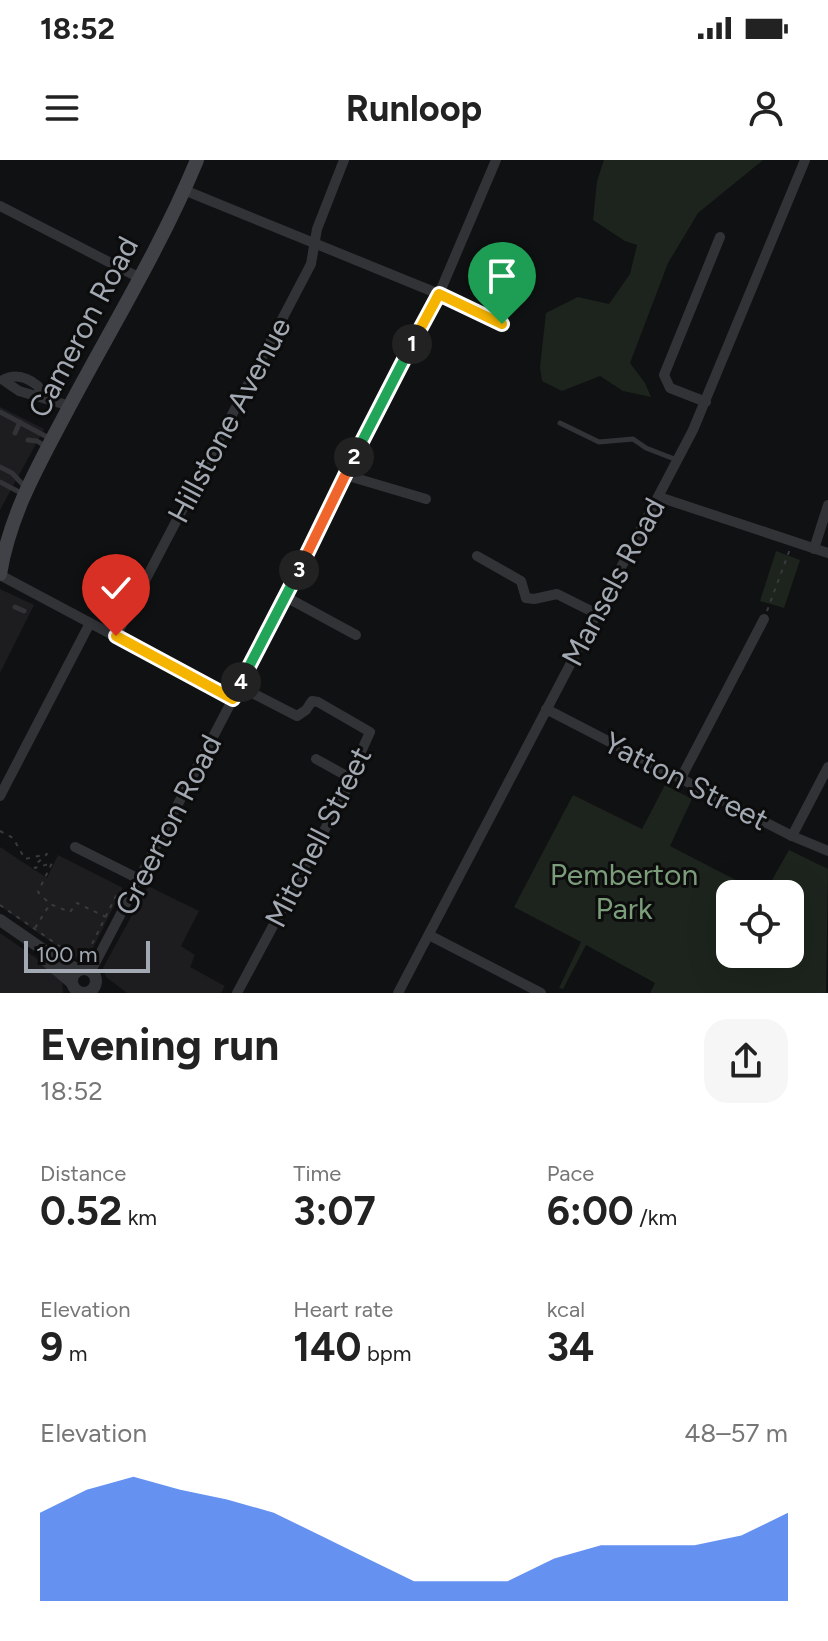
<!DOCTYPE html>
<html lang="en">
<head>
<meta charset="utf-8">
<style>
	:root { --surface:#fff; --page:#f6f6f6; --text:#222; --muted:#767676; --accent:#2563eb }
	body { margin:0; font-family:Figtree,sans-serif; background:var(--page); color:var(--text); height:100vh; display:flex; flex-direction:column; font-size:30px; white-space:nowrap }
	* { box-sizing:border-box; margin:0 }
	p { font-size:26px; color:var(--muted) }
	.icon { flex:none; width:44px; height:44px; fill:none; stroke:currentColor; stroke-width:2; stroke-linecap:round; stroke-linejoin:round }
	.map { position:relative; height:833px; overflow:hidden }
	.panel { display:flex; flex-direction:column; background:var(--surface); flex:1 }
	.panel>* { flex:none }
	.controls { position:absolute; left:716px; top:720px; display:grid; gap:16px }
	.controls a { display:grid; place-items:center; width:88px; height:88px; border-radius:16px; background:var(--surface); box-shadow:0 8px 32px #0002; font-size:40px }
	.scale { position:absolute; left:24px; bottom:20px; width:126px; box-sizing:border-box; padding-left:8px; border:4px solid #a2a9b2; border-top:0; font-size:22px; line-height:28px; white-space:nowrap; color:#a2a9b2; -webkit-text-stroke:6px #0c0c0d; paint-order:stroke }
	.pin { position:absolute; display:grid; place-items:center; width:68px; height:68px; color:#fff; margin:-82px -34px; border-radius:50% 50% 50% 0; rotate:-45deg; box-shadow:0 0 8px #0007 }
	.pin .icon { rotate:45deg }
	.km { position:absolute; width:40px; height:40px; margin:-20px; border-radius:50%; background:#222; color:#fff; font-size:22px; line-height:40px; text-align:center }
	.round { display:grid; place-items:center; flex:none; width:84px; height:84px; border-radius:24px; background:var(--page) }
	.overview { display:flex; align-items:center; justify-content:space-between; height:136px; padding:0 40px }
	h1 { font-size:44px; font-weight:700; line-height:60px }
	.metrics { display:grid; grid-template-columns:repeat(3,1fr); gap:12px; height:136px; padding:8px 40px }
	.metrics div { display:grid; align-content:center }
	.metrics b { font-size:40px; font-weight:700 }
	.metrics small { font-size:22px; font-weight:400 }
	.metrics p { font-size:22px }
	.chart { height:224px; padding:16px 40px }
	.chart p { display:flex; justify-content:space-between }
	.chart svg { width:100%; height:144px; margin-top:8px; fill:var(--accent); opacity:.7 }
	.status { display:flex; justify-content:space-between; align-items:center; height:56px; padding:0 40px; background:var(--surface); direction:ltr }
	.status svg { height:22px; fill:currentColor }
	header { display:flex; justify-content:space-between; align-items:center; height:104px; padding:0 40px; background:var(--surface); font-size:36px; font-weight:700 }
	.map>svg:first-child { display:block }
	.built { fill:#1d1d1f }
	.green { fill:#1d241d }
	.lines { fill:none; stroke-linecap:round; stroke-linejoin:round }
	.path { stroke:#383a3e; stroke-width:2; stroke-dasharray:4 6; stroke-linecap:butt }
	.service { stroke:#323337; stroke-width:5 }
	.minor { stroke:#323337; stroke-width:10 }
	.tertiary { stroke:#323337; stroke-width:12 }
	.secondary { stroke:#404247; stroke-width:14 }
	.split-1-casing { stroke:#fff; stroke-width:16 }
	.split-2-casing { stroke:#fff; stroke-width:16 }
	.split-3-casing { stroke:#fff; stroke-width:16 }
	.split-4-casing { stroke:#fff; stroke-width:16 }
	.split-5-casing { stroke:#fff; stroke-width:16 }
	.split-1 { stroke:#f5b400; stroke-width:10 }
	.split-2 { stroke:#22a559; stroke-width:10 }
	.split-3 { stroke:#f0652b; stroke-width:10 }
	.split-4 { stroke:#22a559; stroke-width:10 }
	.split-5 { stroke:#f5b400; stroke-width:10 }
	.labels { text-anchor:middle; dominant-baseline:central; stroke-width:6; stroke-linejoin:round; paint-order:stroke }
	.street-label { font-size:30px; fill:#a2a9b2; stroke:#0c0c0d }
	.park-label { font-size:30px; fill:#7b9d7a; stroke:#0c0c0d }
</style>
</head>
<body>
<div class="status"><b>18:52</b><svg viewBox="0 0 49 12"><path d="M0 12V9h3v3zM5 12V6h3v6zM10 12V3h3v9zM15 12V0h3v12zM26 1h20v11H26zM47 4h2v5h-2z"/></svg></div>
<header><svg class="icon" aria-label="menu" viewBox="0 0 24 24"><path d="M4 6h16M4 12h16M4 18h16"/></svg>Runloop<svg class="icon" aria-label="person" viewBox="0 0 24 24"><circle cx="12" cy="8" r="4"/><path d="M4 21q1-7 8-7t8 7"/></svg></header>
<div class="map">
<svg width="828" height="833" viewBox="0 0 828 833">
	<rect width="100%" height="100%" fill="#101112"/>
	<g class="built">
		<polygon points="0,247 44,269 0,350"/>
		<polygon points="0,429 34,445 0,513"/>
		<polygon points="0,687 47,718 58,695 123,728 90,794 74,798 0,746"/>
		<polygon points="148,726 199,751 181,786 195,795 190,807 225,826 221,833 127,833 106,817 103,808"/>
		<polygon points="0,773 62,816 63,833 0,833"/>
	</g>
	<g class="green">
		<polygon points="604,0 763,0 698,53 668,103 630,203 645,223 651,237 623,231 600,216 562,231 542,221 540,207 546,153 578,137 609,144 630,114 637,85 625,81 593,60 597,21"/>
		<polygon points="776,391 800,400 784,448 760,441"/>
		<polygon points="665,625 692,639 670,686 763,734 730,734 730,794 790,794 790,734 764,734 789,690 828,709 826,833 650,833 655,823 586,785 563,829 559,828 581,782 514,747 573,635 642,669"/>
	</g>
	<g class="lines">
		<g class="path">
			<polyline points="767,451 790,389"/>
			<polyline points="0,671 13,678 25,699 47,694 34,706 35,708 52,703 38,732 50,744"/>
			<polyline points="0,745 71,794"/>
			<polyline points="35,768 50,744 70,752 77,743 106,757"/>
			<polyline points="80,798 86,796 118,732 121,731"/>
		</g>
		<g class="service">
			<polyline points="0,252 49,278"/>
			<polyline points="560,263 599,282 633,279 646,288 677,300"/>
			<polyline points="15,273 20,262"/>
			<polyline points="28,280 37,281 45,286"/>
			<polyline points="0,307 12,313 26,328"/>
			<polyline points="0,322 23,334"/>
			<polyline points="15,447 24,451"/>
		</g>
		<g class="minor">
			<polyline points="184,30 439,134 502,164"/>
			<polyline points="0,46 138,117"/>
			<path d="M 42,236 L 38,226 C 27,217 16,213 3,220 L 19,231 L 70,246"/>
			<polyline points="706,242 670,228 664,215 720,77"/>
			<polyline points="345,315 426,339"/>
			<polyline points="659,337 828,393"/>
			<polyline points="814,389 828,345"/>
			<polyline points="477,396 521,421 526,438 534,439 557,434 595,453"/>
			<polyline points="0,415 233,539"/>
			<polyline points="286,437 356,475"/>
			<polyline points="116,476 311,104 317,69 344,0"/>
			<polyline points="546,549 792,676 828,691"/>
			<polyline points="316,599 352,619"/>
			<polyline points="681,618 764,459"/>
			<polyline points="0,636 90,463"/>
			<polyline points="792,676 828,607"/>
			<polyline points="75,687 139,719"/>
			<polyline points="429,775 541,833"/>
			<polyline points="91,811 286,437 402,201 439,134 496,0"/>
			<polyline points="78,833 79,832"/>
			<polyline points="237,833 360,604 361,592 370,572 318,542 312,541 306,550 297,556 239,526"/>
			<polyline points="398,833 693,270 805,0"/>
		</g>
		<g class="tertiary">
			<polyline points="0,760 58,800 79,810"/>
			<polyline points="44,799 72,823"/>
			<circle cx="84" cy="821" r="12"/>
		</g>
		<path class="secondary" d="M 0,414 C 10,354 38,306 67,251 C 111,168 161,87 197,0"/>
	</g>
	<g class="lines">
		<g class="split-1-casing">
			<polyline id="split-1" points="412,184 439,134 502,164"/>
		</g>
		<g class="split-2-casing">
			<polyline id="split-2" points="354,297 412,184"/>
		</g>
		<g class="split-3-casing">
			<polyline id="split-3" points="299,410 354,297"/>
		</g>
		<g class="split-4-casing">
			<polyline id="split-4" points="241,522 299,410"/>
		</g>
		<g class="split-5-casing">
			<polyline id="split-5" points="116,476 233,539 241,522"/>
		</g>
		<use href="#split-1" class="split-1"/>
		<use href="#split-2" class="split-2"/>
		<use href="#split-3" class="split-3"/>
		<use href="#split-4" class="split-4"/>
		<use href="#split-5" class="split-5"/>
	</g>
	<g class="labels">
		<g class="street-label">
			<text transform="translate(83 167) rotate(-62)">Cameron Road</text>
			<text transform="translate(229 260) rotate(-62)">Hillstone Avenue</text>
			<text transform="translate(613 422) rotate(-62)">Mansels Road</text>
			<text transform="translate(686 621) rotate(27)">Yatton Street</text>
			<text transform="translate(168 665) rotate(-63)">Greerton Road</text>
			<text transform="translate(318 677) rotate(-63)">Mitchell Street</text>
		</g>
		<g class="park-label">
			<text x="624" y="714">Pemberton<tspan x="624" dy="34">Park</tspan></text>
		</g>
	</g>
</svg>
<div class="controls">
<a><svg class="icon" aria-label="locate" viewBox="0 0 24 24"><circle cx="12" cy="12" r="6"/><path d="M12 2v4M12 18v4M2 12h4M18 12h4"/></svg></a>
</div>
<div class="scale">100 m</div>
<div class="pin" style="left:502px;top:164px;background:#1e9e55"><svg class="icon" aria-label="arrive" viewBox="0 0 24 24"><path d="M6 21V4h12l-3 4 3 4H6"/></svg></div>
<div class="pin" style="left:116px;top:476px;background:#d93025"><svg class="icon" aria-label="check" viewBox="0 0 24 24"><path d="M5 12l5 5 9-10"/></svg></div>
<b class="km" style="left:412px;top:184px">1</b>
<b class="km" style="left:354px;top:297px">2</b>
<b class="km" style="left:299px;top:410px">3</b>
<b class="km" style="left:241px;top:522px">4</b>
</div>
<section class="panel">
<div class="overview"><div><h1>Evening run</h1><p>18:52</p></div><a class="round"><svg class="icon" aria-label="share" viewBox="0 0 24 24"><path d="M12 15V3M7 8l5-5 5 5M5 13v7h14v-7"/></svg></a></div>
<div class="metrics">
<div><p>Distance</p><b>0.52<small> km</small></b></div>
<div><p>Time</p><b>3:07</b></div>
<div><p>Pace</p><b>6:00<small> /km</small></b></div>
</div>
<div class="metrics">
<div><p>Elevation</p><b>9<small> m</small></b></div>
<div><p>Heart rate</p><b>140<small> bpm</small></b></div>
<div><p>kcal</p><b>34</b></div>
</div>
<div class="chart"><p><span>Elevation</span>48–57 m</p>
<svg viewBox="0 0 160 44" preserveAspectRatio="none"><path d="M0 44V17L10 10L20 6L30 10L40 13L50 17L60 24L70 31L80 38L90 38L100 38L110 31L120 27L130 27L140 27L150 24L160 17V44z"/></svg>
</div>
</section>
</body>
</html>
